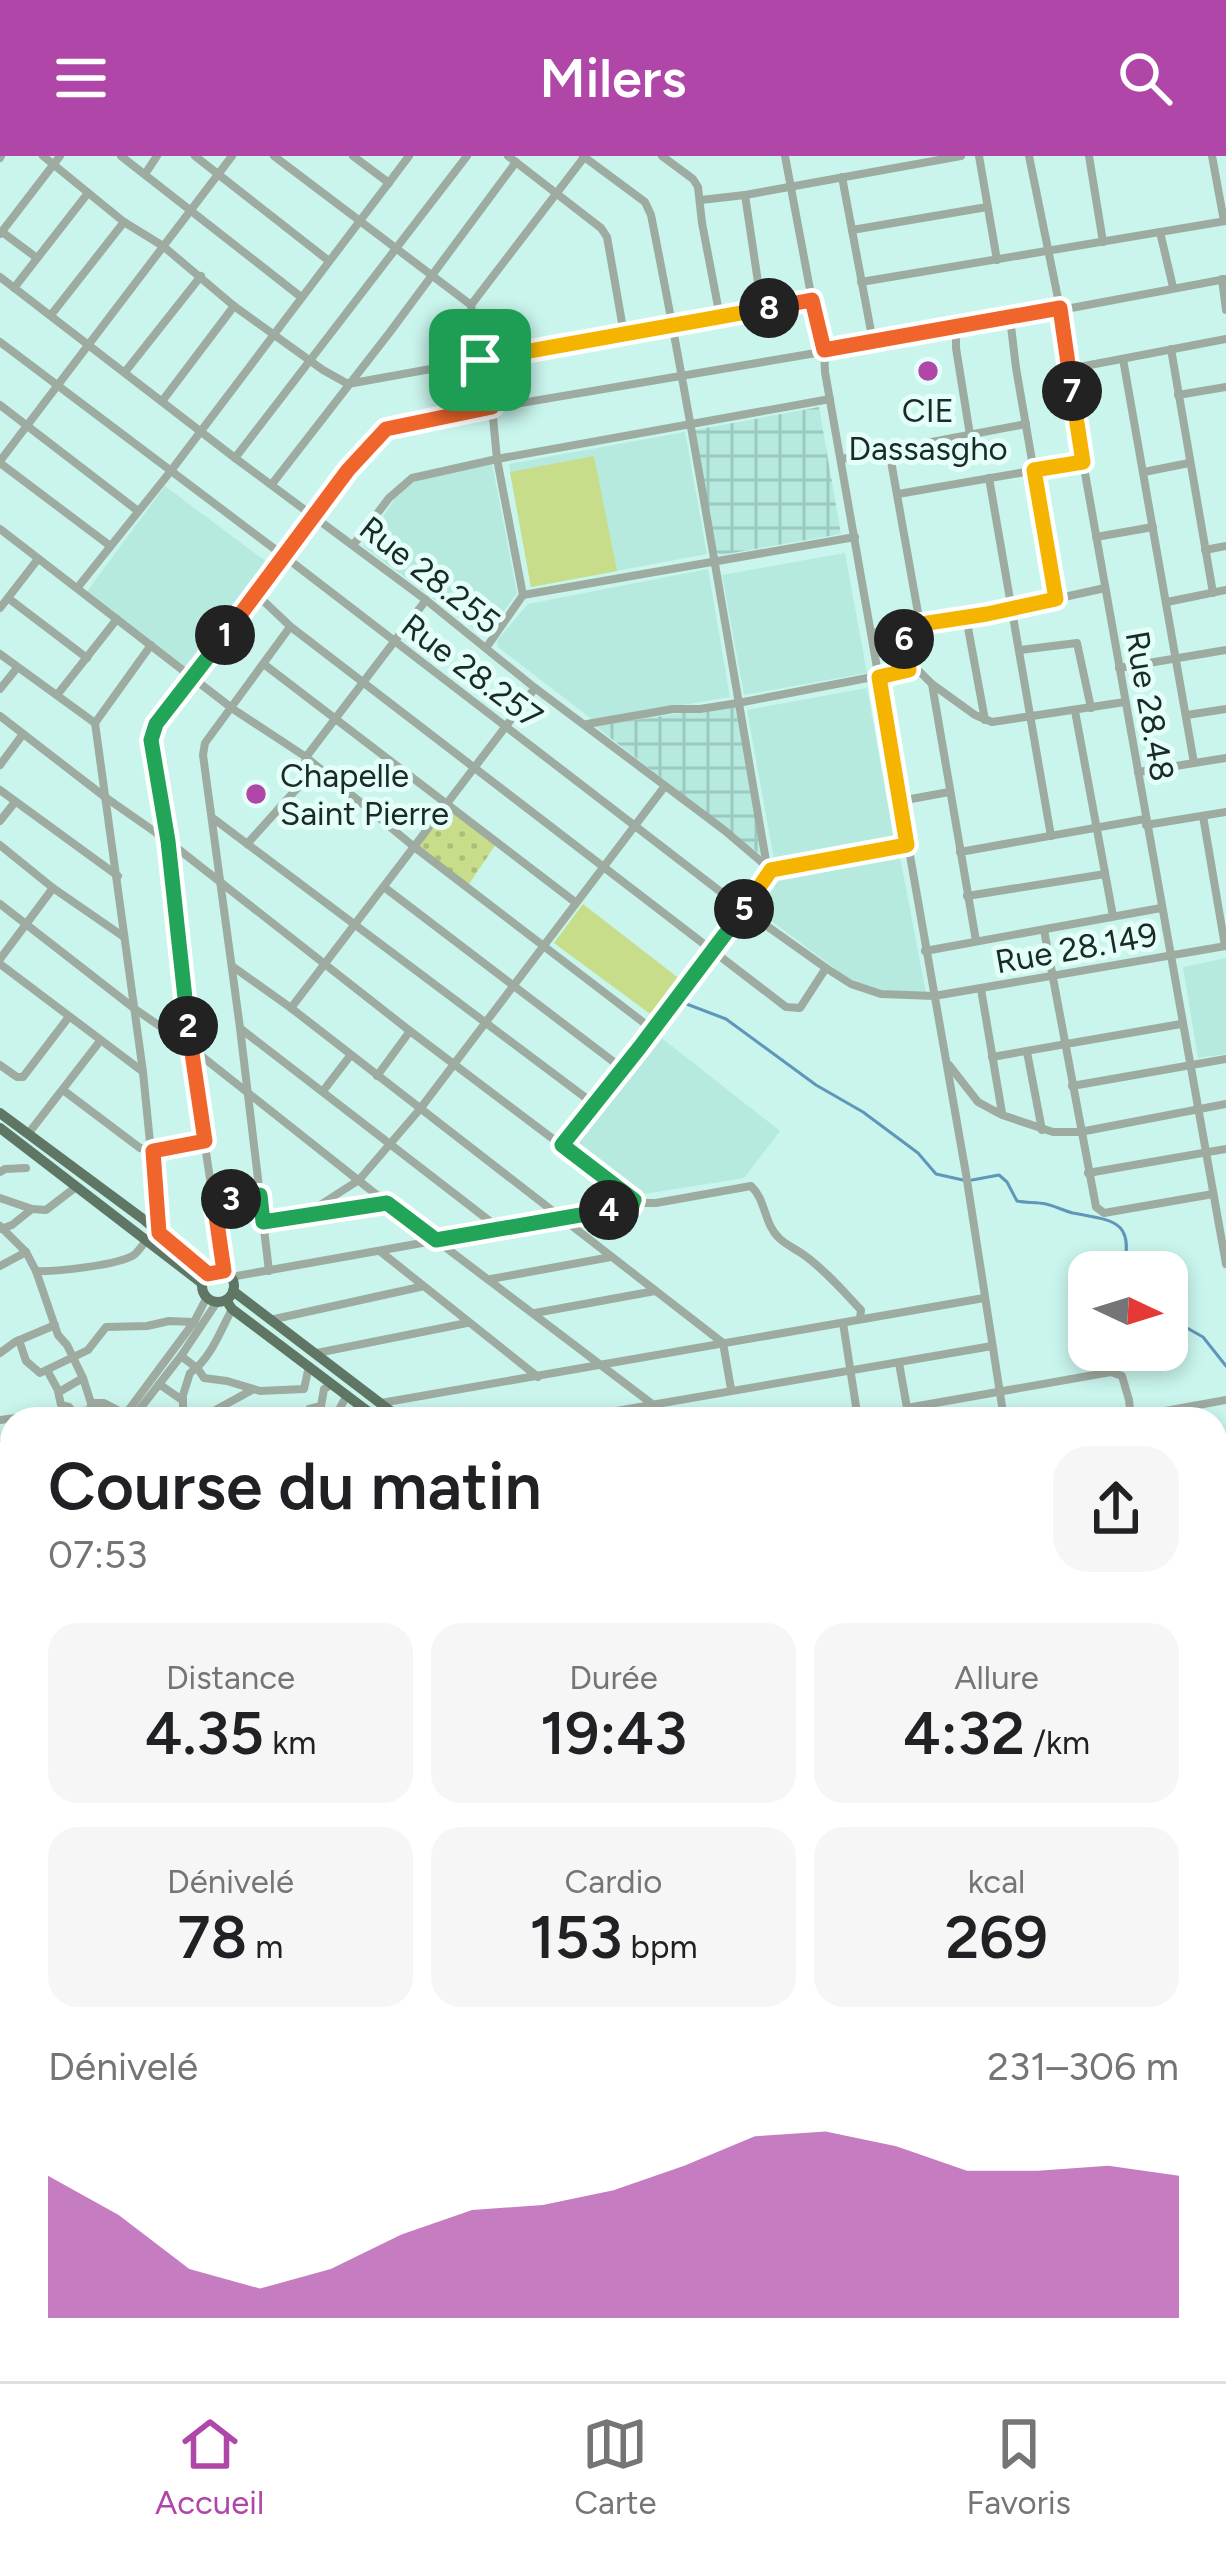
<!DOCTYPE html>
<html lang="fr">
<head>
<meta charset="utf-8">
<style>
	:root { --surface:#fff; --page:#f6f6f6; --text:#202124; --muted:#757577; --line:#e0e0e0; --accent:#af46a8 }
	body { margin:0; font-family:Figtree,sans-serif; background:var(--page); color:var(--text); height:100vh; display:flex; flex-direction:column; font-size:45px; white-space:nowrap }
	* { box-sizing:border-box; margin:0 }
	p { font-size:39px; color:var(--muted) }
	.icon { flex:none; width:66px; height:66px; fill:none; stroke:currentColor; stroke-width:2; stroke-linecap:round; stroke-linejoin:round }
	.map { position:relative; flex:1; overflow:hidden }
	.drawer { position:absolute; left:0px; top:1251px; width:1227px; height:975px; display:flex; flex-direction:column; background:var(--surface); border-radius:36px 36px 0 0; box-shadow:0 6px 18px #0003 }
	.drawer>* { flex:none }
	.needle { width:78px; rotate:94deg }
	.tools { position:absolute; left:1068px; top:1095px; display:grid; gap:24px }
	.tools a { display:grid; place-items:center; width:120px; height:120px; border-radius:24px; background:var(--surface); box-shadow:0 6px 18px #0003; font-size:60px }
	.pin { position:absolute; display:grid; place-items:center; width:102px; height:102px; color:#fff; margin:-51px; border-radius:24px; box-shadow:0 6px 18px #0006 }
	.km { position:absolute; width:60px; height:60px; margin:-30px; border-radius:50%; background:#222; color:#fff; font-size:33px; line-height:60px; text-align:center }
	.round { display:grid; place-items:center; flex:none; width:126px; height:126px; border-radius:36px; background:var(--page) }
	.headline { display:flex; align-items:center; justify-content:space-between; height:204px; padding:0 48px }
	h1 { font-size:66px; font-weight:600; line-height:90px }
	.figures { display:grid; grid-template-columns:repeat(3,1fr); gap:18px; height:204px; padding:12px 48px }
	.figures div { display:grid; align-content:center; border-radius:30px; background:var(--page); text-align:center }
	.figures b { font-size:60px; font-weight:600 }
	.figures small { font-size:33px; font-weight:400 }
	.figures p { font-size:33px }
	.chart { height:336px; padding:24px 48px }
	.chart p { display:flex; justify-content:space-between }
	.chart svg { width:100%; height:216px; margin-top:12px; fill:var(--accent); opacity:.7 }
	header { display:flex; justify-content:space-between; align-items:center; height:156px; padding:0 48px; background:var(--accent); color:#fff; font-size:54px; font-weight:600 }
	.tab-bar { display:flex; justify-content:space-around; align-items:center; height:168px; border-top:3px solid var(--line); background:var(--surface); font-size:33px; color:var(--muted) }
	.tab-bar a { display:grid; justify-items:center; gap:6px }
	.tab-bar .selected { color:var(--accent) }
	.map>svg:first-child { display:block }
	.built { fill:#b6eadf }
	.industrial { fill:url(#industrial-grid) }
	.grass { fill:url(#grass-dots) }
	.garden { fill:#c7dd8a }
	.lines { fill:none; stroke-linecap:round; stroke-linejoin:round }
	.stream { stroke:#6096b9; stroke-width:3 }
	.minor { stroke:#9eaba1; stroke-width:8 }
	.major { stroke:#5f7664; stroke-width:10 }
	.split-1-casing { stroke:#fff; stroke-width:24 }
	.split-2-casing { stroke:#fff; stroke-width:24 }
	.split-3-casing { stroke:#fff; stroke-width:24 }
	.split-4-casing { stroke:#fff; stroke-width:24 }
	.split-5-casing { stroke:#fff; stroke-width:24 }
	.split-6-casing { stroke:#fff; stroke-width:24 }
	.split-7-casing { stroke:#fff; stroke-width:24 }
	.split-8-casing { stroke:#fff; stroke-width:24 }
	.split-9-casing { stroke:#fff; stroke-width:24 }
	.split-1 { stroke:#f0652b; stroke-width:15 }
	.split-2 { stroke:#22a559; stroke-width:15 }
	.split-3 { stroke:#f0652b; stroke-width:15 }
	.split-4 { stroke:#22a559; stroke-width:15 }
	.split-5 { stroke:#22a559; stroke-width:15 }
	.split-6 { stroke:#f5b400; stroke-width:15 }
	.split-7 { stroke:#f5b400; stroke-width:15 }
	.split-8 { stroke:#f0652b; stroke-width:15 }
	.split-9 { stroke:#f5b400; stroke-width:15 }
	.poi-dot { fill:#af46a8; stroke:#e4fff9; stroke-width:4.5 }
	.labels { text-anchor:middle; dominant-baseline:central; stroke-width:10; stroke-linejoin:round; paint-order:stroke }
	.poi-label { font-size:33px; fill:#192a27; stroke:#e4fff9 }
	.street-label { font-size:33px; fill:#192a27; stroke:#e4fff9 }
</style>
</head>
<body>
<header><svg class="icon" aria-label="menu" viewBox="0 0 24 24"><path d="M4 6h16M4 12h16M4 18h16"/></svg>Milers<svg class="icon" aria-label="search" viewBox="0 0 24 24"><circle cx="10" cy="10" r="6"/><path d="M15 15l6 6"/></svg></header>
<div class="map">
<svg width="1226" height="2225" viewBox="0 0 1226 2225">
	<defs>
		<pattern id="industrial-grid" width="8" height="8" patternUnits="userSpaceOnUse" patternTransform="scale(3)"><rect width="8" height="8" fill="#b6eadf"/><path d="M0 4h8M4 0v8" fill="none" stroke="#9cc9bf"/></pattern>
		<pattern id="grass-dots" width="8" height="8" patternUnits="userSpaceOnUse" patternTransform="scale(3)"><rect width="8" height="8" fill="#c7dd8a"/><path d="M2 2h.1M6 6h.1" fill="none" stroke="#aabe77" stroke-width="1.8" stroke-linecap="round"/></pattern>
	</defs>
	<rect width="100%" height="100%" fill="#c9f5ec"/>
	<g class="built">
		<polygon points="685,276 707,398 531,431 509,308"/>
		<polygon points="492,307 517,437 485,481 363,390 398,338 409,329 421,322"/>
		<polygon points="165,330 268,407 188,515 85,438"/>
		<polygon points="845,397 867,517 744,539 722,419"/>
		<polygon points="708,413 730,541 593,564 498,491 497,484 528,448"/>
		<polygon points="867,532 894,683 774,704 747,554"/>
		<polygon points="899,696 926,837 908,839 866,832 842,818 753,751 776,720"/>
		<polygon points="1226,802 1226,898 1198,902 1183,811"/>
		<polygon points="653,879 659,880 780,975 744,1022 644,1038 573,983"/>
	</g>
	<g class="industrial">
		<polygon points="819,251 841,378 721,399 715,396 695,274"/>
		<polygon points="735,549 762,700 595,570"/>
	</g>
	<polygon class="grass" points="448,650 498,685 467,731 417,690"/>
	<g class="garden">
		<polygon points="594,300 617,415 531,431 510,316"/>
		<polygon points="583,748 681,824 653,860 554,787"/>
	</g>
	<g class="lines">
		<g class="stream">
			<polyline points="668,841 726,863 816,929 863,956 918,997 936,1018 963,1024"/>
			<path d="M 972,1024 L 999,1019 L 1007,1026 L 1017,1045 C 1027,1047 1036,1046 1046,1048 C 1055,1050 1064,1055 1073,1057 C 1115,1065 1135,1064 1123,1116"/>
			<polyline points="1167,1148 1180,1168 1203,1181 1226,1210"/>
			<polyline points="1215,2160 1226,2160"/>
			<polyline points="1215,2181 1225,2180 1226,2170"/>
			<polyline points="925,2214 929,2225"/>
			<polyline points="953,2225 967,2222 989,2225"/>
			<polyline points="997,2225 1003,2222 1007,2214"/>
		</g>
		<g class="minor">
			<polyline points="43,0 124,66 163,90 234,150 323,214 348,228 812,144"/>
			<polyline points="121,0 301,141"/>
			<polyline points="195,0 329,105"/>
			<polyline points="274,0 471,149 480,204 492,251 497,303 523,439 486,492"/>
			<polyline points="353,0 389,27"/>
			<polyline points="508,0 601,72 607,81 624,178"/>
			<path d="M 583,0 L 645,46 L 651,59 C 694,275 729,493 767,710"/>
			<polyline points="662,0 693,23 698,31 702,67 720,161"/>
			<polyline points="785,0 812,144 824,194 825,216 966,1018 1004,1263"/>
			<polyline points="979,0 997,104"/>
			<polyline points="1029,0 1060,152 1061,173 1083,306 1226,1108"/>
			<polyline points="1089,0 1103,86"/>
			<polyline points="1212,0 1224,65"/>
			<polyline points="0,2 1,0"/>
			<polyline points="145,18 157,0"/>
			<polyline points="842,21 873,186"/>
			<polyline points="745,39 762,153"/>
			<polyline points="701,44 745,39 961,0"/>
			<polyline points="852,74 987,51"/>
			<polyline points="2,76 37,102"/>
			<polyline points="1160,76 1173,131"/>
			<polyline points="0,78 60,0"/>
			<polyline points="0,121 235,302 426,444 535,532 724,674 771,714"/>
			<polyline points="1222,123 1226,154"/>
			<polyline points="861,126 1226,65"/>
			<polyline points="14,132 88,37"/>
			<polyline points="471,149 585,0"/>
			<polyline points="51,159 124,66"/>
			<polyline points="1010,162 1016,212 1056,443"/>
			<polyline points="956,173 956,192 970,279"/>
			<polyline points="0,186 284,400 743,753 826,812 851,828 881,838 934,840 1226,790"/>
			<polyline points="1171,193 1213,437"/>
			<polyline points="1123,203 1194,607"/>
			<polyline points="1069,213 1226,183"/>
			<polyline points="125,216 201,120"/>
			<polyline points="1178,239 1226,231"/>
			<polyline points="163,244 234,150"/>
			<polyline points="0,249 138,355"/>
			<polyline points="889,294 920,468"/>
			<polyline points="235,302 467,0"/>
			<polyline points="842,303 1026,268"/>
			<polyline points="0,305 232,0"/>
			<polyline points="0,307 109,389"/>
			<polyline points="1144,316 1189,307"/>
			<polyline points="989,322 1051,680"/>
			<polyline points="272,328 390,176 516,6"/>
			<polyline points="898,338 1083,306"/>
			<polyline points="0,373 233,553 306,601 413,690 652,873"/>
			<polyline points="1096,381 1153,371"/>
			<polyline points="354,388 389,342 412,322 497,303 830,243"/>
			<polyline points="1205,394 1226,390"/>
			<polyline points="78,431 170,316 409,0"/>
			<polyline points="256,438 291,471 786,851 800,852 826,812"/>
			<polyline points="523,439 855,381"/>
			<polyline points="8,442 87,502"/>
			<polyline points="1167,446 1226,434"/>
			<polyline points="0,452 38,403"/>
			<polyline points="966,461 985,564"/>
			<polyline points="902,471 909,514"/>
			<polyline points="871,477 987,458 1105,432"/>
			<polyline points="151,489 95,567 143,916 159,1077"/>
			<polyline points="1020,494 1077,487 1091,552"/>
			<polyline points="0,498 95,567"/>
			<polyline points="265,509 575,746"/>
			<polyline points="1119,512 1226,494"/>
			<polyline points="932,528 975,559 992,566 1125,546"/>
			<polyline points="0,533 17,512"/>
			<polyline points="57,539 117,463"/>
			<polyline points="1075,555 1113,760"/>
			<polyline points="1187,559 1226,553"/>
			<polyline points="0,560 105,641 168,685 410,875 634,1044 634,1049 625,1051 231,1121"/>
			<polyline points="587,568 673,553 700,553 738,547 909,514 920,516 932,528 976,785"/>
			<polyline points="0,609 23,578"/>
			<polyline points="1138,616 1226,602"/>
			<polyline points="0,634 118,720"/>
			<polyline points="900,645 949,636"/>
			<polyline points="1203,660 1225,790"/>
			<polyline points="214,663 594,948"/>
			<polyline points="0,665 15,646"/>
			<polyline points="1146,669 1226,656"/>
			<polyline points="247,688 301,628 306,601 426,444"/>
			<polyline points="0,689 53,732 124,781"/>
			<polyline points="960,696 1145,663"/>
			<polyline points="384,731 623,913"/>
			<polyline points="967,740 1105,718"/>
			<polyline points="0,748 135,853 190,891 387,1047 672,1263"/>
			<polyline points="1044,774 1096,1051 1104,1057 1213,1038"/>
			<polyline points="925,795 1161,752"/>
			<polyline points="0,803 53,732"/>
			<polyline points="0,808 142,915"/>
			<polyline points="232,810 291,852 723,1187 731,1233"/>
			<polyline points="981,833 1002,957"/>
			<polyline points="291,852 535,532"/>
			<polyline points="241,873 500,1073"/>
			<polyline points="1027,896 1042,974"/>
			<polyline points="992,901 1181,868"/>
			<polyline points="0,909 17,921 23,921 68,862"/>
			<polyline points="949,909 978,946 1002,959 1053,976 1080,976 1226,948"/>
			<polyline points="377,920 410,875"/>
			<polyline points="1072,930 1226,903"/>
			<polyline points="63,934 140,992 153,995 204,985"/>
			<polyline points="323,935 350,900"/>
			<polyline points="28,978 100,885"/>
			<polyline points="562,989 640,891 771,714 907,689"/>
			<polyline points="0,1016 5,1013 26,1012"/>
			<polyline points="1088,1017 1226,993"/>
			<polyline points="0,1042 32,1053 46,1054 76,1031"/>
			<polyline points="214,1046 260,1039"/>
			<path d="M 634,1047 L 656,1047 L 751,1030 C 766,1044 764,1068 779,1082 C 786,1089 796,1093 804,1099 C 825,1114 843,1135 861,1154 L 860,1163"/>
			<polyline points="303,1060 359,1024 420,953 665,630"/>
			<polyline points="263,1066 386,1047"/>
			<polyline points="0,1070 26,1096 36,1115 58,1179 67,1189 83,1222 91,1247 90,1263"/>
			<polyline points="1,1073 12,1069 32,1053"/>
			<polyline points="381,1096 538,1221"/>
			<polyline points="0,1110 26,1096"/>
			<path d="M 36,1115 C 55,1116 119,1109 134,1099 C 139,1095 142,1089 147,1084"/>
			<polyline points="224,1115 190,891 168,685 151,584 152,576 314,359 380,278 385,273 439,261 981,169 1226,123"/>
			<polyline points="269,1115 240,872 203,599 205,587 290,471"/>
			<polyline points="491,1123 611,1101"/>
			<polyline points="535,1157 655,1135"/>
			<polyline points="270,1164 420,1131"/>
			<polyline points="843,1167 858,1263"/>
			<polyline points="19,1184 26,1205 40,1217 88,1194 106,1171 147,1170 169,1165 194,1166"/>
			<polyline points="0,1197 15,1186 55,1169"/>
			<polyline points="317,1197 467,1167"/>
			<polyline points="181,1200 198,1213 204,1222 227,1225 260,1235 304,1233 309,1210"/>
			<polyline points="899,1207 909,1263"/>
			<polyline points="47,1214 59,1236 83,1222"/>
			<polyline points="159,1228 182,1244"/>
			<polyline points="58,1235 61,1249 69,1251 73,1256 91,1254"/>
			<polyline points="91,1247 104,1247 125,1258"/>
			<polyline points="381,1247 984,1142"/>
			<polyline points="907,1252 1111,1216 1122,1220 1129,1244 1131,1263"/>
			<polyline points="122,1263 194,1166 207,1141"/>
			<polyline points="132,1263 181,1200 217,1146"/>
			<path d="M 183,1263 L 183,1239 L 190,1217 C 210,1204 221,1174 232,1153"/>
			<polyline points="199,1263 252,1234"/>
			<polyline points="305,1263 309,1253 321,1250 324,1233 332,1228"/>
			<polyline points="334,1263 347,1239"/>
			<polyline points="570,1263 992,1190"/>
			<polyline points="835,1263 857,1259"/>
			<polyline points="1121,1263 1226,1244"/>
			<polyline points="0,1264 23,1261 28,1263"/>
			<polyline points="1215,1295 1226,1293"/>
			<polyline points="3,1312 4,1286 12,1283"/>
			<polyline points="1215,1341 1226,1339"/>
			<polyline points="0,1344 12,1363"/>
			<polyline points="0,1420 12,1405"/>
			<polyline points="0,1434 12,1419"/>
			<polyline points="1215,1460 1226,1450"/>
			<polyline points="1215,1478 1226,1490"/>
			<polyline points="0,1506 12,1505"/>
			<polyline points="1215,1518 1220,1514 1226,1491"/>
			<polyline points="1215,1551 1226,1559"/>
			<polyline points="0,1567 3,1568 12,1561"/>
			<polyline points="1215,1568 1226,1570"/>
			<polyline points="1215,1597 1226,1598"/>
			<polyline points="1215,1623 1226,1622"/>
			<polyline points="0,1635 12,1645"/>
			<polyline points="1215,1656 1221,1671 1226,1677"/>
			<polyline points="0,1677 12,1680"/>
			<polyline points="0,1700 12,1703"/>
			<polyline points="1215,1752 1226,1754"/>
			<polyline points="0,1804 12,1812"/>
			<polyline points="1215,1812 1226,1812"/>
			<polyline points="1215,1840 1226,1843"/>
			<polyline points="1215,1894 1226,1862"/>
			<polyline points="1215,1928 1226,1928"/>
			<polyline points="1215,2059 1226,2056"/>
			<polyline points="1215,2110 1226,2099"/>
			<polyline points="0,2123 12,2120"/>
			<polyline points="136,2214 138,2225"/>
			<polyline points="176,2214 178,2225"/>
			<polyline points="594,2214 612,2216"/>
			<polyline points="612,2214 630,2225"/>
			<polyline points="75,2220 115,2214"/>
			<polyline points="449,2221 466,2222"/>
			<polyline points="285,2223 302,2225"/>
			<polyline points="381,2223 388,2225"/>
			<polyline points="199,2225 201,2214"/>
			<polyline points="219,2225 219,2220 245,2214"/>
			<polyline points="335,2225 335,2214"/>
			<polyline points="343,2225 380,2217"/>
			<polyline points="417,2225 418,2225"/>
			<polyline points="481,2225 520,2214"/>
			<polyline points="854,2225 857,2214"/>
			<polyline points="1077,2225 1085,2221 1104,2225"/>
			<polyline points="1133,2225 1134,2214"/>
			<polyline points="1168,2225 1174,2214"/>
			<polyline points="1216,2225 1217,2203 1226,2200"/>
		</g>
		<g class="major">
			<polyline points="0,957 143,1063 208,1118"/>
			<polyline points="0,972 203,1128"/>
			<circle cx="218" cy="1130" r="16"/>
			<polyline points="233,1135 401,1263"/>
			<polyline points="226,1144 232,1153 378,1263"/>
			<polyline points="1215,1396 1226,1395"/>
			<polyline points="1215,1410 1226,1408"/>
		</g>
	</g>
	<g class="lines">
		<g class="split-1-casing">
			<polyline id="split-1" points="225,479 348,314 386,273 492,251 480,204"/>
		</g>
		<g class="split-2-casing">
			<polyline id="split-2" points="188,870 168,685 151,584 156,568 225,479"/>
		</g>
		<g class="split-3-casing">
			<polyline id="split-3" points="188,870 205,985 153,995 159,1077 208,1118 224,1115 214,1046 231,1043"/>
		</g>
		<g class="split-4-casing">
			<polyline id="split-4" points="231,1043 260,1039 263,1066 387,1047 436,1084 609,1054"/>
		</g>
		<g class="split-5-casing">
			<polyline id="split-5" points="609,1054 632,1050 634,1044 562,989 640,891 744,753"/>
		</g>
		<g class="split-6-casing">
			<polyline id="split-6" points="744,753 771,714 907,689 879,521 909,514 904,483"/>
		</g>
		<g class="split-7-casing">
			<polyline id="split-7" points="904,483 902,471 987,458 1056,443 1034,314 1083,306 1072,235"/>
		</g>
		<g class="split-8-casing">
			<polyline id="split-8" points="769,152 812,144 824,194 1060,152 1072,235"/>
		</g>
		<g class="split-9-casing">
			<polyline id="split-9" points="480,204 769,152"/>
		</g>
		<use href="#split-1" class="split-1"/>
		<use href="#split-2" class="split-2"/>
		<use href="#split-3" class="split-3"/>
		<use href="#split-4" class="split-4"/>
		<use href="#split-5" class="split-5"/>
		<use href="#split-6" class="split-6"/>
		<use href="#split-7" class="split-7"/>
		<use href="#split-8" class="split-8"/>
		<use href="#split-9" class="split-9"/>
	</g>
	<g class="poi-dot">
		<circle cx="928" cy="215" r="12"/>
		<circle cx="256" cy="638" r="12"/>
	</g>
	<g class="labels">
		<g class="poi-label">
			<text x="928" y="254">CIE<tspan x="928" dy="38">Dassasgho</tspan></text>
			<text x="280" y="619" text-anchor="start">Chapelle<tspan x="280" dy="38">Saint Pierre</tspan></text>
		</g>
		<g class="street-label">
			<text transform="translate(430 419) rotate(38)">Rue 28.255</text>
			<text transform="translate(472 515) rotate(37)">Rue 28.257</text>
			<text transform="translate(1150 550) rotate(80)">Rue 28.48</text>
			<text transform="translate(1076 792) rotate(-10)">Rue 28.149</text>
		</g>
	</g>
</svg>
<div class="tools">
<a><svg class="needle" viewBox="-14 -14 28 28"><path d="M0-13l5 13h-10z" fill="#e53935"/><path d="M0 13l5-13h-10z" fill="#757577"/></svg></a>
</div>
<div class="pin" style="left:480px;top:204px;background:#1e9e55"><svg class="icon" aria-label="arrive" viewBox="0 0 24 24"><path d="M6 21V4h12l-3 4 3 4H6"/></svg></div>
<b class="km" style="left:225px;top:479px">1</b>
<b class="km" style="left:188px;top:870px">2</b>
<b class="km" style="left:231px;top:1043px">3</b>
<b class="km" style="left:609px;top:1054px">4</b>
<b class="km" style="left:744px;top:753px">5</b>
<b class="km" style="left:904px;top:483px">6</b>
<b class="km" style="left:1072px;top:235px">7</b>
<b class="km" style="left:769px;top:152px">8</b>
<section class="drawer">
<div class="headline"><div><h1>Course du matin</h1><p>07:53</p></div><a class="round"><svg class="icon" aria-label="share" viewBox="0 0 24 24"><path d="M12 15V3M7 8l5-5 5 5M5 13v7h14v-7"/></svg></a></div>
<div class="figures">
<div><p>Distance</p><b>4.35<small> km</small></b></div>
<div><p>Durée</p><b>19:43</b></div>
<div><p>Allure</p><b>4:32<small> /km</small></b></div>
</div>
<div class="figures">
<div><p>Dénivelé</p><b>78<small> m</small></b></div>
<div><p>Cardio</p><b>153<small> bpm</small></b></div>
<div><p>kcal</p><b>269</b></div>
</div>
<div class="chart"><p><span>Dénivelé</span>231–306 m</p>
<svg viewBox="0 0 160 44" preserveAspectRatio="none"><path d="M0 44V15L10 23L20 34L30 38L40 34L50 27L60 22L70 21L80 18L90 13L100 7L110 6L120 9L130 14L140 14L150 13L160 15V44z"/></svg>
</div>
</section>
</div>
<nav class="tab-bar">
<a class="selected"><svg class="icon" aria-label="home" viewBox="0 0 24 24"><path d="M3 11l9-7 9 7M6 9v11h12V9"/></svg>Accueil</a>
<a><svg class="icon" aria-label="map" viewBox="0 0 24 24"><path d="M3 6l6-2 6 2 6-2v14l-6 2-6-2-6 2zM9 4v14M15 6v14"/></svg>Carte</a>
<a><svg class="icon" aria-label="saved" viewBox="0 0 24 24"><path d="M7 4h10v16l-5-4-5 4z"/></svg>Favoris</a>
</nav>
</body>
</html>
